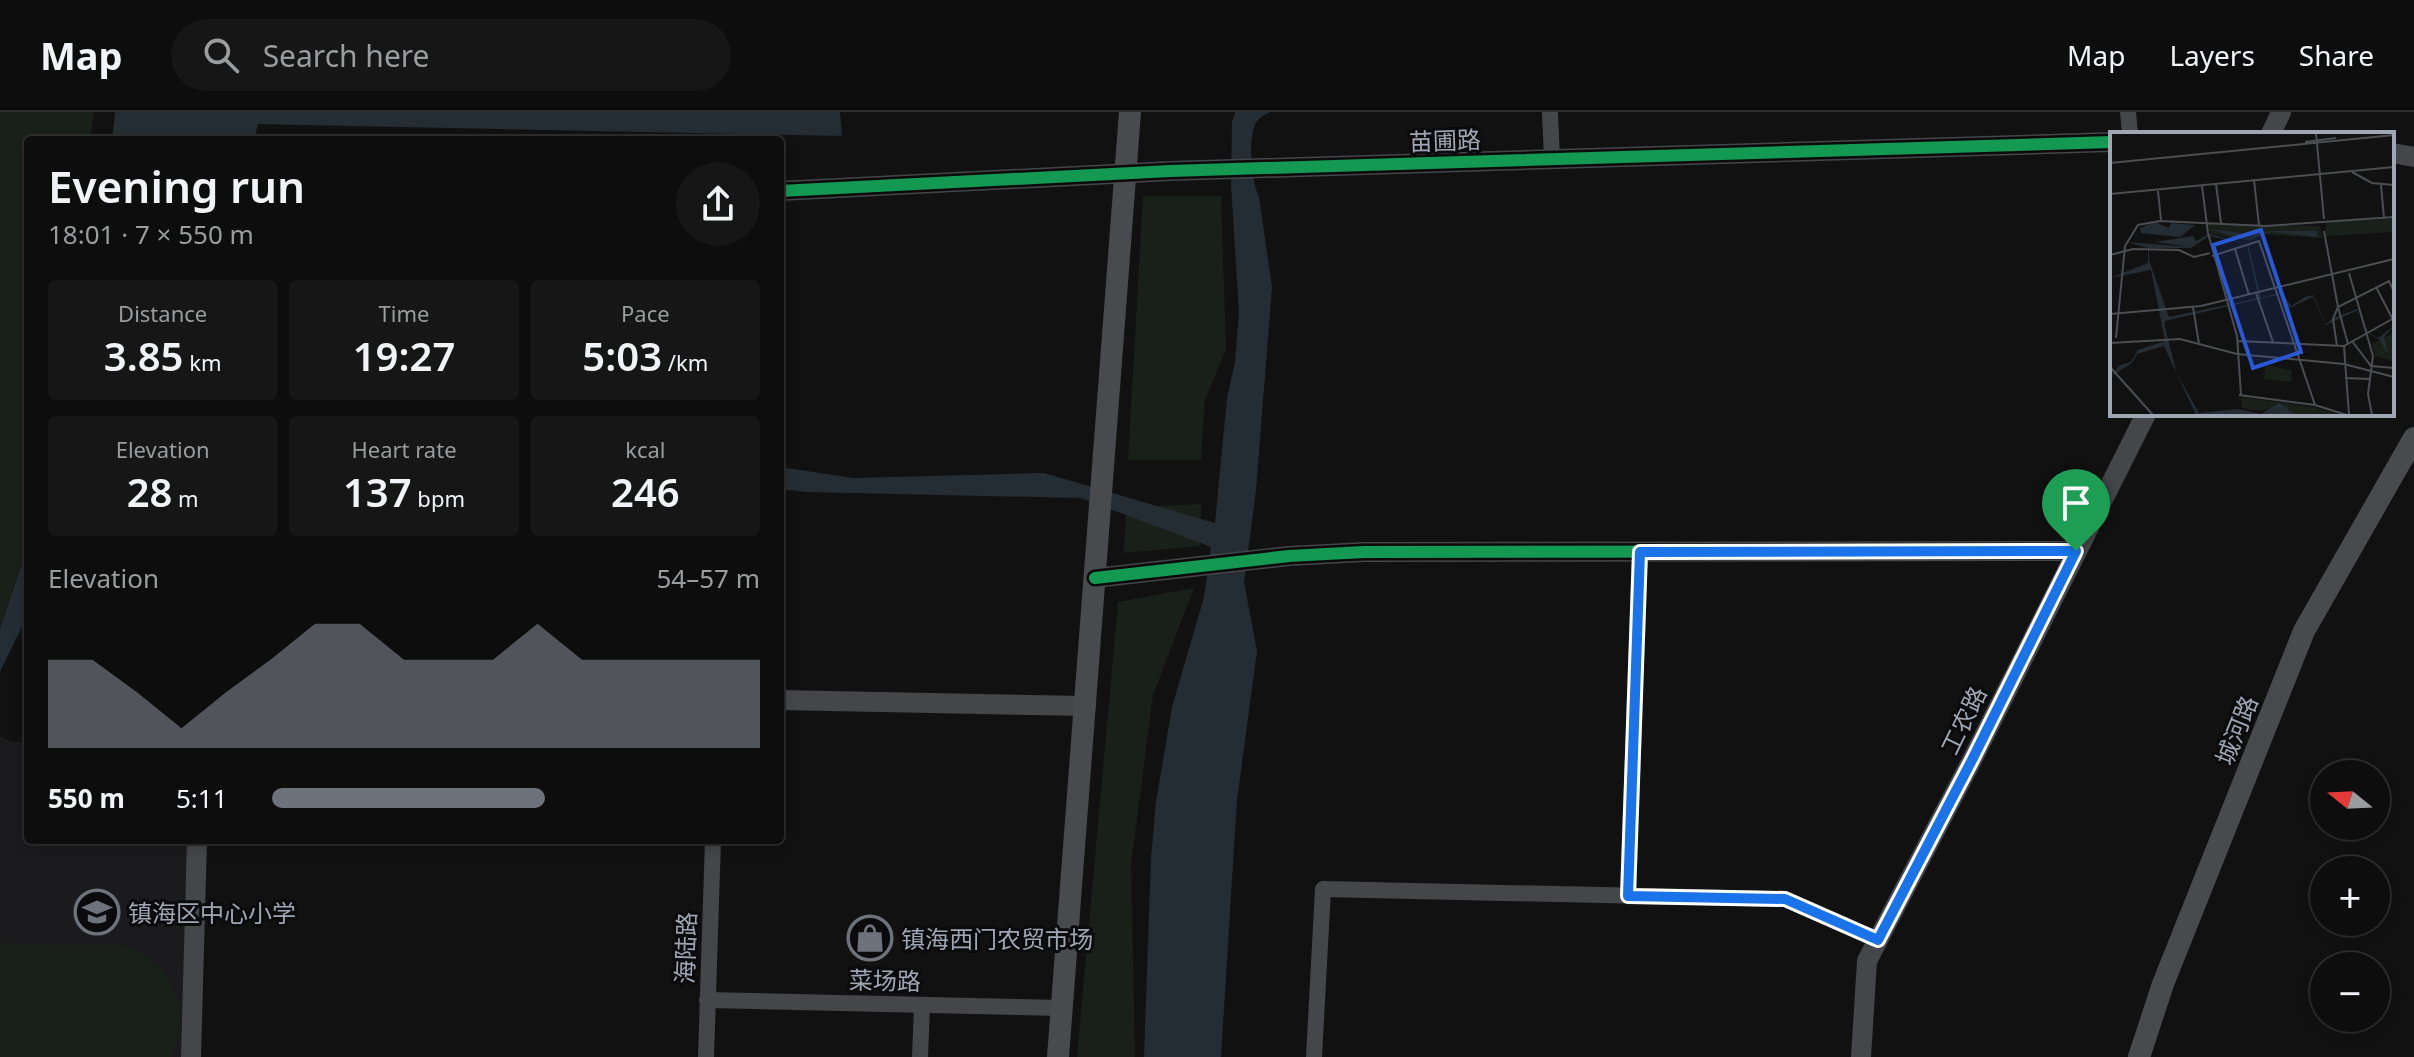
<!DOCTYPE html>
<html lang="en">
<head>
<meta charset="utf-8">
<style>
	:root { --surface:#0d0d0d; --page:#161616; --text:#f1f3f6; --muted:#9a9c9d; --line:#2d2d2e; --accent:#6e727b }
	body { margin:0; font-family:"Noto Sans","Noto Sans SC",sans-serif; background:var(--page); color:var(--text); height:100vh; display:flex; flex-direction:column; font-size:30px; white-space:nowrap }
	* { box-sizing:border-box; margin:0 }
	p { font-size:26px; color:var(--muted) }
	.icon { flex:none; width:44px; height:44px; fill:none; stroke:currentColor; stroke-width:2; stroke-linecap:round; stroke-linejoin:round }
	.map { position:relative; flex:1; overflow:hidden }
	.details { position:absolute; left:24px; top:24px; width:760px; height:708px; display:flex; flex-direction:column; background:var(--surface); border-radius:8px; box-shadow:0 4px 12px #0003,0 0 0 2px var(--line) }
	.details>* { flex:none }
	.needle { width:52px; rotate:288deg }
	.tools { position:absolute; left:2310px; top:648px; display:grid; gap:16px }
	.tools a { display:grid; place-items:center; width:80px; height:80px; border-radius:50%; background:var(--surface); box-shadow:0 4px 12px #0003,0 0 0 2px var(--line); font-size:40px }
	.pin { position:absolute; display:grid; place-items:center; width:68px; height:68px; color:#fff; margin:-82px -34px; border-radius:50% 50% 50% 0; rotate:-45deg; box-shadow:0 0 8px #0007 }
	.pin .icon { rotate:45deg }
	.round { display:grid; place-items:center; flex:none; width:84px; height:84px; border-radius:42px; background:var(--page) }
	.overview { display:flex; align-items:center; justify-content:space-between; height:136px; padding:0 24px }
	h1 { font-size:44px; font-weight:600; line-height:60px }
	.figures { display:grid; grid-template-columns:repeat(3,1fr); gap:12px; height:136px; padding:8px 24px }
	.figures div { display:grid; align-content:center; border-radius:8px; background:var(--page); text-align:center }
	.figures b { font-size:40px; font-weight:600 }
	.figures small { font-size:22px; font-weight:400 }
	.figures p { font-size:22px }
	.chart { height:224px; padding:16px 24px }
	.chart p { display:flex; justify-content:space-between }
	.chart svg { width:100%; height:144px; margin-top:8px; fill:var(--accent); opacity:.7 }
	ul { padding:0 24px; list-style:none; font-size:26px }
	li { display:grid; grid-template-columns:128px 96px 1fr; align-items:center; height:60px }
	li i { height:20px; border-radius:10px; background:var(--accent) }
	header { display:flex; align-items:center; gap:48px; box-sizing:border-box; height:112px; padding:0 40px; background:var(--surface); border-bottom:2px solid var(--line) }
	header strong { font-size:38px }
	nav { display:flex; gap:44px; margin-inline-start:auto; font-size:28px }
	.search { width:560px; height:72px; background:var(--page); display:flex; align-items:center; gap:20px; box-sizing:border-box; padding:0 28px; border-radius:44px; color:var(--muted); font-size:30px }
	.map>svg:first-child { display:block }
	.built { fill:#1b1b1d }
	.green { fill:#19201a }
	.water { fill:#242d33 }
	.lines { fill:none; stroke-linecap:round; stroke-linejoin:round }
	.minor { stroke:#45464a; stroke-width:16 }
	.tertiary { stroke:#45464a; stroke-width:20 }
	.secondary { stroke:#494a4e; stroke-width:22 }
	.cycleway-casing { stroke:#0b0b0d; stroke-width:17 }
	.cycleway { stroke:#139951; stroke-width:12 }
	.route-casing { stroke:#fff; stroke-width:16 }
	.route { stroke:#1a73e8; stroke-width:10 }
	.labels { text-anchor:middle; dominant-baseline:central; stroke-width:6; stroke-linejoin:round; paint-order:stroke }
	.street-label { font-size:24px; fill:#a0a7b4; stroke:#0b0b0d }
	.poi-label { font-size:24px; fill:#a0a7b4; stroke:#0b0b0d; text-anchor:start }
	.inset-road { fill:none; stroke:#4a4d52; stroke-width:2 }
	.view { fill:#2a57d4; fill-opacity:0.15; stroke:#2a57d4; stroke-width:4 }
	.inset-edge { fill:none; stroke:#a0a7b4; stroke-width:4 }
</style>
</head>
<body>
<header>
<strong>Map</strong>
<div class="search"><svg class="icon" aria-label="search" viewBox="0 0 24 24"><circle cx="10" cy="10" r="6"/><path d="M15 15l6 6"/></svg>Search here</div>
<nav><a>Map</a><a>Layers</a><a>Share</a></nav>
</header>
<div class="map">
<svg width="2414" height="945" viewBox="0 0 2414 945">
	<rect width="100%" height="100%" fill="#111"/>
	<polygon class="built" points="0,624 9,629 28,631 28,728 197,728 191,945 0,945"/>
	<g class="green">
		<polygon points="0,0 94,0 90,28 28,28 28,431 0,517"/>
		<polygon points="1143,84 1221,84 1226,237 1205,288 1201,348 1128,348"/>
		<polygon points="1201,392 1200,434 1124,441 1126,395"/>
		<polygon points="1194,476 1153,583 1131,753 1135,945 1077,945 1118,490"/>
		<path d="M 0,831 C 31,832 62,833 94,834 C 105,834 121,832 131,836 C 178,856 189,901 171,945 L 0,945 Z"/>
	</g>
	<g class="water">
		<polygon points="115,0 840,0 842,24 258,12 254,28 112,28"/>
		<path d="M 1235,0 L 1270,0 C 1264,3 1258,6 1255,13 C 1248,29 1251,69 1259,85 L 1272,175 L 1256,378 L 1244,470 L 1257,539 L 1237,688 L 1221,945 L 1144,945 L 1151,746 L 1156,690 L 1172,595 L 1204,485 L 1211,435 L 1081,386 L 806,380 L 780,377 L 780,355 L 853,366 L 1044,361 L 1215,411 L 1227,286 L 1235,250 L 1239,201 L 1231,73 L 1232,10 Z"/>
		<polygon points="28,442 28,502 0,560 0,517 22,451"/>
	</g>
	<g class="lines">
		<g class="minor">
			<polyline points="1550,0 1552,47"/>
			<polyline points="2128,0 2130,22"/>
			<polyline points="1628,784 1640,440"/>
			<polyline points="707,888 1062,896"/>
			<polyline points="706,945 713,728"/>
			<polyline points="920,945 922,893"/>
			<polyline points="1314,945 1323,777 1785,787 1878,828"/>
		</g>
		<g class="tertiary">
			<polyline points="2271,22 2281,0"/>
			<polyline points="2392,41 2414,45"/>
			<polyline points="780,79 1170,59 2112,30"/>
			<polyline points="1095,466 1289,444 1364,440 2076,439"/>
			<polyline points="780,588 1086,594"/>
			<polyline points="191,945 197,728"/>
			<polyline points="1861,945 1867,849 1972,648 2146,302"/>
		</g>
		<g class="secondary">
			<polyline points="1058,945 1130,0"/>
			<polyline points="2139,945 2163,872 2304,519 2414,326"/>
		</g>
		<g class="cycleway-casing">
			<g id="cycleway">
				<polyline points="780,79 1170,59 2112,30"/>
				<polyline points="1095,466 1289,444 1364,440 2076,439"/>
			</g>
		</g>
		<use href="#cycleway" class="cycleway"/>
	</g>
	<g class="lines">
		<g class="route-casing">
			<polygon id="route" points="2076,439 1972,648 1878,828 1785,787 1628,784 1640,440"/>
		</g>
		<use href="#route" class="route"/>
	</g>
	<defs>
		<g id="school-ring" transform="scale(2.3)"><circle r="9.5" fill="#0b0b0d" stroke="#6e727b" stroke-width="1.5"/><path d="M0-5L7-2L0 1L-7-2ZM-4 1L0 2.5L4 1V4Q0 6-4 4Z" fill="#6e727b"/></g>
		<g id="shop-ring" transform="scale(2.3)"><circle r="9.5" fill="#0b0b0d" stroke="#6e727b" stroke-width="1.5"/><path d="M-5-2.5h2.3a2.7 3.5 0 0 1 5.4 0H5L5.5 6h-11ZM-1.5-2.5h3a1.5 2.3 0 0 0-3 0Z" fill="#6e727b"/></g>
	</defs>
	<g fill-rule="evenodd">
		<use href="#school-ring" x="97" y="800"/>
		<use href="#shop-ring" x="870" y="826"/>
	</g>
	<g class="labels">
		<g class="street-label">
			<text transform="translate(1445 28) rotate(-2)">苗圃路</text>
			<text transform="translate(1963 608) rotate(-64)">工农路</text>
			<text transform="translate(2236 618) rotate(-68)">城河路</text>
			<text transform="translate(685 836) rotate(-88)">海陆路</text>
			<text transform="translate(885 868) rotate(1)">菜场路</text>
		</g>
		<g class="poi-label">
			<text x="128" y="800">镇海区中心小学</text>
			<text x="901" y="826">镇海西门农贸市场</text>
		</g>
	</g>
	<g transform="translate(2110 20)">
		<rect width="284" height="284" fill="#111"/>
		<path d="M 284,87 L 284,100 L 216,104 L 216,89 ZM 98,92 L 210,94 L 213,106 L 153,102 L 141,109 L 100,102 ZM 284,201 L 284,229 L 265,224 L 262,212 ZM 155,233 L 182,238 L 181,250 L 154,247 ZM 131,265 L 202,275 L 231,283 L 186,283 L 170,274 L 149,279 L 132,276 Z" fill="#19201a"/>
		<path d="M 45,90 L 59,96 L 61,91 L 85,93 L 70,105 L 31,101 L 30,96 ZM 99,97 L 133,101 L 141,106 L 143,104 L 152,100 L 165,99 L 207,99 L 207,105 L 161,100 L 141,106 L 133,101 L 125,105 ZM 99,102 L 138,112 L 151,166 L 172,160 L 181,174 L 195,165 L 203,163 L 216,192 L 224,186 L 247,177 L 259,201 L 268,206 L 284,194 L 274,205 L 278,222 L 270,208 L 258,201 L 248,178 L 216,193 L 203,165 L 177,177 L 171,162 L 55,189 L 55,195 L 67,242 L 89,281 L 128,277 L 151,282 L 169,271 L 186,283 L 86,283 L 54,214 L 27,222 L 22,231 L 0,245 L 10,233 L 21,230 L 28,218 L 55,209 L 41,138 L 0,146 L 38,131 L 38,116 L 17,110 L 82,115 L 45,110 L 83,104 L 86,109 ZM 99,104 L 137,112 L 149,166 L 59,185 L 39,128 L 39,116 L 81,116 Z" fill="#242d33" fill-rule="evenodd"/>
		<path class="inset-road" d="M 206,1 L 214,87M 195,10 L 226,6M 0,31 L 284,3M 242,40 L 262,51 L 284,53M 144,48 L 149,93M 106,52 L 111,91M 271,53 L 274,86M 92,54 L 98,101 L 127,204 L 131,263M 48,59 L 51,88M 0,62 L 284,35M 214,99 L 228,175 L 223,187 L 227,214M 125,117 L 139,163M 0,123 L 23,117 L 69,118 L 84,125 L 100,121M 102,124 L 149,109 L 205,273M 239,141 L 263,224 L 258,262 L 262,283M 266,155 L 282,186M 146,161 L 163,210M 83,175 L 89,212M 0,182 L 91,174 L 284,127M 6,206 L 15,114 L 28,93 L 50,89 L 156,94 L 284,85M 128,209 L 234,214 L 284,186M 242,209 L 261,234 L 284,236M 0,211 L 70,207 L 127,222 L 234,232 L 284,245M 238,212 L 228,175 L 279,149 L 284,160M 234,214 L 239,283M 0,235 L 43,283M 235,246 L 259,247M 129,263 L 205,273 L 237,283"/>
		<path class="view" d="M 151,98 L 191,220 L 143,236 L 103,113 Z"/>
		<rect width="284" height="284" class="inset-edge"/>
	</g>
</svg>
<div class="tools">
<a><svg class="needle" viewBox="-14 -14 28 28"><path d="M0-13l5 13h-10z" fill="#e53935"/><path d="M0 13l5-13h-10z" fill="#9a9c9d"/></svg></a>
<a>+</a>
<a>−</a>
</div>
<div class="pin" style="left:2076px;top:439px;background:#1e9e55"><svg class="icon" aria-label="arrive" viewBox="0 0 24 24"><path d="M6 21V4h12l-3 4 3 4H6"/></svg></div>
<section class="details">
<div class="overview"><div><h1>Evening run</h1><p>18:01 · 7 × 550 m</p></div><a class="round"><svg class="icon" aria-label="share" viewBox="0 0 24 24"><path d="M12 15V3M7 8l5-5 5 5M5 13v7h14v-7"/></svg></a></div>
<div class="figures">
<div><p>Distance</p><b>3.85<small> km</small></b></div>
<div><p>Time</p><b>19:27</b></div>
<div><p>Pace</p><b>5:03<small> /km</small></b></div>
</div>
<div class="figures">
<div><p>Elevation</p><b>28<small> m</small></b></div>
<div><p>Heart rate</p><b>137<small> bpm</small></b></div>
<div><p>kcal</p><b>246</b></div>
</div>
<div class="chart"><p><span>Elevation</span>54–57 m</p>
<svg viewBox="0 0 160 44" preserveAspectRatio="none"><path d="M0 44V17L10 17L20 27L30 38L40 27L50 17L60 6L70 6L80 17L90 17L100 17L110 6L120 17L130 17L140 17L150 17L160 17V44z"/></svg>
</div>
<ul>
<li><b>550 m</b>5:11<i style="width:56%"></i></li>
</ul>
</section>
</div>
</body>
</html>
